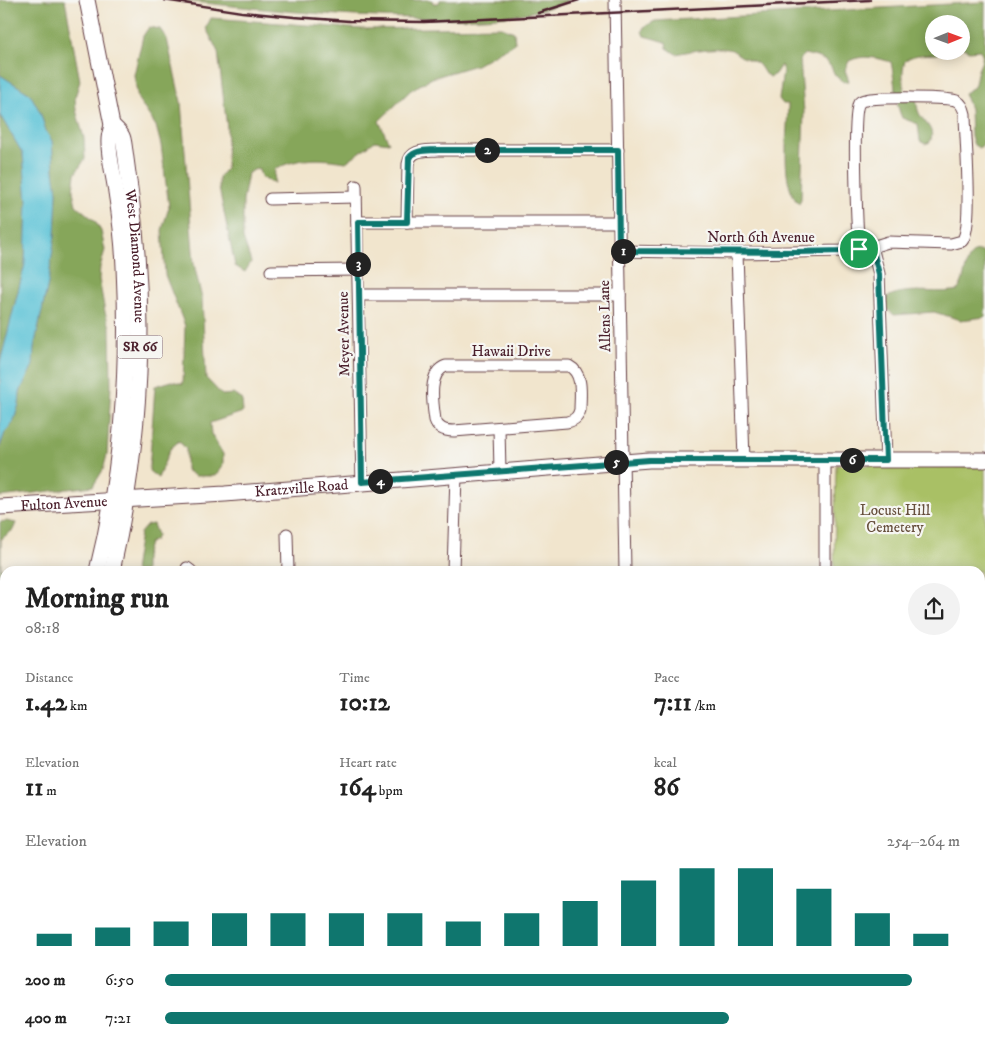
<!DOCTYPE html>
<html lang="en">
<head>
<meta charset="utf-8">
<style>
	:root { --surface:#fff; --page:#f2f2f2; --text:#222; --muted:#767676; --accent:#0f766e }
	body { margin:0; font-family:"IM FELL DW Pica",serif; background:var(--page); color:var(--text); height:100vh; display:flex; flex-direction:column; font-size:19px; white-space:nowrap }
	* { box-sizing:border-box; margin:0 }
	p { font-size:16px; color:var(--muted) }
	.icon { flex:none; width:28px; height:28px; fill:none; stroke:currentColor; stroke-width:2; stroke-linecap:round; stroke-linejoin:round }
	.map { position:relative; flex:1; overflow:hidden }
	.side { position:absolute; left:0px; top:566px; width:985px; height:481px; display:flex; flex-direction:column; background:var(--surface); border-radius:15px 15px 0 0; box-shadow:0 2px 12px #0003 }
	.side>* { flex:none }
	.needle { width:32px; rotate:89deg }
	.controls { position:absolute; left:925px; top:15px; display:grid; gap:10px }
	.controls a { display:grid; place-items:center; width:45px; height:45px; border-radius:50%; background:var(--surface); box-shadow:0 2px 12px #0003; font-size:25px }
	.pin { position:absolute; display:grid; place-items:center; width:42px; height:42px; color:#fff; margin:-21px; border:2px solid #fff; border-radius:50%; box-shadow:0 1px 5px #0007 }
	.km { position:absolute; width:25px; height:25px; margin:-12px; border-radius:50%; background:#222; color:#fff; font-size:14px; line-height:25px; text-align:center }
	.round { display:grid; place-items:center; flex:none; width:52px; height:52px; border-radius:26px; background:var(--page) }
	.summary { display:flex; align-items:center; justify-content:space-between; height:85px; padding:0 25px }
	h1 { font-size:28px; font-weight:700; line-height:38px }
	.stats { display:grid; grid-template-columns:repeat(3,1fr); gap:8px; height:85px; padding:5px 25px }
	.stats div { display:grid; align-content:center }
	.stats b { font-size:25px; font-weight:700 }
	.stats small { font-size:14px; font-weight:400 }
	.stats p { font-size:14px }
	.chart { height:140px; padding:10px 25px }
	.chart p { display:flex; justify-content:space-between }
	.chart svg { width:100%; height:90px; margin-top:5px; stroke:var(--accent); stroke-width:6 }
	ul { padding:0 25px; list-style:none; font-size:16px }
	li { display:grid; grid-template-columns:80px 60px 1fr; align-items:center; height:38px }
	li i { height:12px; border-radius:6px; background:var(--accent) }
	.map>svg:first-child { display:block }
	.green { fill:#a9c065; stroke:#7a7048 }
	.forest { fill:#86a65a; stroke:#686242 }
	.water { fill:#5bc3d7; stroke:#527181 }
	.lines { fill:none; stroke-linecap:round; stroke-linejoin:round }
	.minor-casing { stroke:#633d43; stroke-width:13 }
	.major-casing { stroke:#633d43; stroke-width:17 }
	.minor { stroke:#fff; stroke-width:11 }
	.major { stroke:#fff; stroke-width:15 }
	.rail { stroke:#4a1f2b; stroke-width:2.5 }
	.route-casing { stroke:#fff; stroke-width:10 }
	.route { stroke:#0f766e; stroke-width:6 }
	.labels { text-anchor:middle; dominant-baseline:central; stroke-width:4.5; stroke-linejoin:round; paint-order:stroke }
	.shield { fill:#f6f6f2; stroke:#7e6067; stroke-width:1 }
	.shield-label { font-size:14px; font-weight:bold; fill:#4a1f2b }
	.street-label { font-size:15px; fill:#4a1f2b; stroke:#f6f6f2 }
	.park-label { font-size:15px; fill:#664f3c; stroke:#f6f6f2 }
</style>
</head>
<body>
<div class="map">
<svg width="985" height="1047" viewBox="0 0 985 1047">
	<rect width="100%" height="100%" fill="#f6f6f2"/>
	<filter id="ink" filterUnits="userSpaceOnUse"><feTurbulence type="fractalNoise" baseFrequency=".02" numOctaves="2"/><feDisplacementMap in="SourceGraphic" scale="10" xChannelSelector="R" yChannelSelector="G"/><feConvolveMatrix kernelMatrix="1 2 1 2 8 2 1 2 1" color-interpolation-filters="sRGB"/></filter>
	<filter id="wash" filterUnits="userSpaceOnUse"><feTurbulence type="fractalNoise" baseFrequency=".0096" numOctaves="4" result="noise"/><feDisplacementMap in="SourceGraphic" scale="20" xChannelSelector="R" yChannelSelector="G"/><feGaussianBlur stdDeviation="1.12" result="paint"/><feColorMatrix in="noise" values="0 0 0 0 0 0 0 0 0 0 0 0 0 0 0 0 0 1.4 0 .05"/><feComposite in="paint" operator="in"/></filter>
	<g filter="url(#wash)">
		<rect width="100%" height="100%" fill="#f1e5cd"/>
		<polygon class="green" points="836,465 985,467 985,779 980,779 980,571 834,571"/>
		<g class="forest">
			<polygon points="0,0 65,0 80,81 75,97 76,110 84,138 85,159 75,174 73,191 76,205 95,221 101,231 105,250 100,267 99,279 105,312 110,327 111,386 107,455 103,470 93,486 0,497 0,447 5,432 13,423 19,404 20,392 32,365 34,347 48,283 55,235 57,192 54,172 52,141 46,131 40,112 30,94 0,75"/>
			<path d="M 177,0 L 432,0 L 433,3 L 439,3 L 440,0 L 570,0 C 522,21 467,19 416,18 C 336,17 257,9 177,0 Z"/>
			<path d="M 985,2 L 984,144 L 979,148 L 974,145 L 971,137 L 970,109 L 964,93 L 974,87 C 976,82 976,75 978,70 C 981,62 985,58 980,50 L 969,51 L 961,47 L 961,24 L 934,24 L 934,51 L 940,51 L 938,54 C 928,55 915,53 906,60 C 902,63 902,86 905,91 C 907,94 912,95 916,97 C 917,102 917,109 919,113 C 924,123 936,129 930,142 L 925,144 L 920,141 L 918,124 L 902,118 C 895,103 895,80 891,62 C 877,58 863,54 849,61 L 845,70 L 849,81 L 844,82 C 833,75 836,76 831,67 C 826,58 813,56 804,54 L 800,59 L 804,112 L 801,199 L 799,204 C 779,185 788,129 788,104 L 783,104 L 779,99 L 783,71 L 781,65 L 775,74 L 770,77 L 765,74 C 758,62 758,63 745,58 C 740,57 736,52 732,50 C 720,46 689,51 676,54 L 667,48 L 666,42 L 644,36 L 642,31 L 644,27 L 655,21 Z"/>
			<path d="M 211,18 L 362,29 L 502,27 L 514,32 L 515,43 L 476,65 L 432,78 L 411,90 L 379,121 L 389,143 L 375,141 L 346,162 C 320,158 299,157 275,169 L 274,183 L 262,178 L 258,168 L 248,173 L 243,201 L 243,238 L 251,262 L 245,272 L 235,266 L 219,188 L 219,177 L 226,169 L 227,128 L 218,52 L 206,28 Z"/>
			<polygon points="149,27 160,29 167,39 181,102 194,264 202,299 206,378 222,395 233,394 242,400 243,412 210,423 211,434 223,454 223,465 215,476 195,476 186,470 186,449 179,441 170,449 158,478 149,471 155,386 172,381 183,384 185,326 165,275 162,230 169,207 161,145 156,126 138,99 134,75 143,36"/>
			<polygon points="0,115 23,154 27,201 25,264 0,363"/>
			<path d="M 980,251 L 985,254 L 985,317 L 961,320 L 934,312 L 894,315 L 886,308 L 887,297 C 910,286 934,295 958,290 C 967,276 963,263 974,252 Z"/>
			<polygon points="6,521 16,523 13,530 1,539 1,568 6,571 5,734 0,734 0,522"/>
			<polygon points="153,524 157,535 155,540 149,543 145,557 145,571 134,571 140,533 147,525"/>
		</g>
		<polygon class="water" points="0,75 30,94 40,112 46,131 52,141 54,171 57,192 55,235 48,283 34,347 33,365 20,392 19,404 13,423 5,432 0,447 0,363 25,264 27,201 23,154 0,115"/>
	</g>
	<g filter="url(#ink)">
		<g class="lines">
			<g class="minor-casing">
				<g id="minor">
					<polyline points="615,0 625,571"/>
					<polyline points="356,186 362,483"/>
					<polyline points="270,199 356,197"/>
					<polyline points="357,222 619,222"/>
					<path d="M 407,222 L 408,164 C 411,149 424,151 438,150 L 618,150"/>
					<polyline points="872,247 879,274 886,460"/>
					<path d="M 619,251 L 737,253 L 843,251 L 872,247 L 888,242 L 951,244 L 962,241 C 974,227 965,137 965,114 C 964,109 962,104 957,101 C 950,97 876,97 866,100 C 863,100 861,101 859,103 C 852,113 857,230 859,249"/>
					<polyline points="737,253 744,460"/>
					<polyline points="271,271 358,270"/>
					<polyline points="359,295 620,295"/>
					<path d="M 446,366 L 569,366 C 584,374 580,395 580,410 C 578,417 575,420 567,422 L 454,431 C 445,431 438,429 435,420 C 433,405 427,372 446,366 Z"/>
					<polyline points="499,428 500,472"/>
					<polyline points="825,460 825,571"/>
					<polyline points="287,534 288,571"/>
					<polyline points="187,568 191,571"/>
					<polyline points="453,571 456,475"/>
					<polyline points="980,941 985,941"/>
					<polyline points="980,1026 985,1024"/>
					<polyline points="934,1042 935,1044 940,1042"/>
					<polyline points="786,1046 787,1042"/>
					<polyline points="198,1047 198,1042"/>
					<polyline points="212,1047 212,1042"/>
					<polyline points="438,1047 438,1042"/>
					<polyline points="555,1047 555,1042"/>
					<polyline points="680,1047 681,1042"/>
				</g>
			</g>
			<g class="major-casing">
				<g id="major">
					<path d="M 87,0 L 112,125 C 111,130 109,135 109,140 C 108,155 114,176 116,192 C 120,217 123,242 124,267 C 129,369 122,472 97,571"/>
					<path id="s1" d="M 112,125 C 115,128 120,132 122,136 C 124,140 124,146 125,151 C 127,166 129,181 131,196 C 148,321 140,448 112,571"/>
					<path id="s2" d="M 0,507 L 225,494 L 649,460 L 985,460"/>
					<polyline points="0,822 5,813"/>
					<polyline points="0,852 5,843"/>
				</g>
			</g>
			<use href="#minor" class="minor"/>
			<use href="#major" class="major"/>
			<g class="rail">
				<polyline points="164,0 242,12 294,17 349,21 424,22 870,0"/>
				<polyline points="538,13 579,0"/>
			</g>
		</g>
	</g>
	<g class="lines" filter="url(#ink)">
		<g class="route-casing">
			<path id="route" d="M 438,150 L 618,150 L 619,251 L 797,252 L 843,251 L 872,247 L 879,274 L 886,460 L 649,460 L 362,482 L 358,222 L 407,222 L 409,158 C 416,149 427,151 438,150 Z"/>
		</g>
		<use href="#route" class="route"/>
	</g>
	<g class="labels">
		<rect class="shield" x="117.5" y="335.5" width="45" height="23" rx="4"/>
		<g class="shield-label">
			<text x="140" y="347">SR 66</text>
		</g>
		<g class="street-label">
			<text x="761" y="237">North 6th Avenue</text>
			<text stroke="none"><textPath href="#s1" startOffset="136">West Diamond Avenue</textPath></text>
			<text transform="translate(605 316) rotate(-91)">Allens Lane</text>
			<text transform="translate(344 334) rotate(-91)">Meyer Avenue</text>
			<text x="511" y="351">Hawaii Drive</text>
			<text stroke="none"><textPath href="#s2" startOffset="302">Kratzville Road</textPath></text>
			<text stroke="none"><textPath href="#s2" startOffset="64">Fulton Avenue</textPath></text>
		</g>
		<g class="park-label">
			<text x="895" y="510">Locust Hill<tspan x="895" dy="17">Cemetery</tspan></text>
		</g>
	</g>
</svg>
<div class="controls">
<a><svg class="needle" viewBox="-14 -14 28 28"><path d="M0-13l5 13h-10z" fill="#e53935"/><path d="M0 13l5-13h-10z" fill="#767676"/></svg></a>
</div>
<div class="pin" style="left:859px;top:249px;background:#1e9e55"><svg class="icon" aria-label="arrive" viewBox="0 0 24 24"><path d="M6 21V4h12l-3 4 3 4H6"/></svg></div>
<b class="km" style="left:623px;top:251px">1</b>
<b class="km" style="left:487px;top:150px">2</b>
<b class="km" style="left:358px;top:264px">3</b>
<b class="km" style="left:380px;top:481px">4</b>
<b class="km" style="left:616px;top:462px">5</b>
<b class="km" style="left:852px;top:460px">6</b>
<section class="side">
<div class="summary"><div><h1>Morning run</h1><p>08:18</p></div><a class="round"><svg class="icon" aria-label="share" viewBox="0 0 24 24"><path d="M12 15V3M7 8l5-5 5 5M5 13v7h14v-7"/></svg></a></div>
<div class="stats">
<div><p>Distance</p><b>1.42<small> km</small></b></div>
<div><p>Time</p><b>10:12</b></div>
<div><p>Pace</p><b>7:11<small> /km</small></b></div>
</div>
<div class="stats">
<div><p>Elevation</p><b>11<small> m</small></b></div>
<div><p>Heart rate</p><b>164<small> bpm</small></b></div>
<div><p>kcal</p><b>86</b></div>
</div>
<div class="chart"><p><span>Elevation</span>254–264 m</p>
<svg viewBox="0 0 160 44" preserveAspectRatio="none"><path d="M5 44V38M15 44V35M25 44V32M35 44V28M45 44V28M55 44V28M65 44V28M75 44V32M85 44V28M95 44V22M105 44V12M115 44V6M125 44V6M135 44V16M145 44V28M155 44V38"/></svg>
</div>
<ul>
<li><b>200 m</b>6:50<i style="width:94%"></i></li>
<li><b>400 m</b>7:21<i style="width:71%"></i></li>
</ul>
</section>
</div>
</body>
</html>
